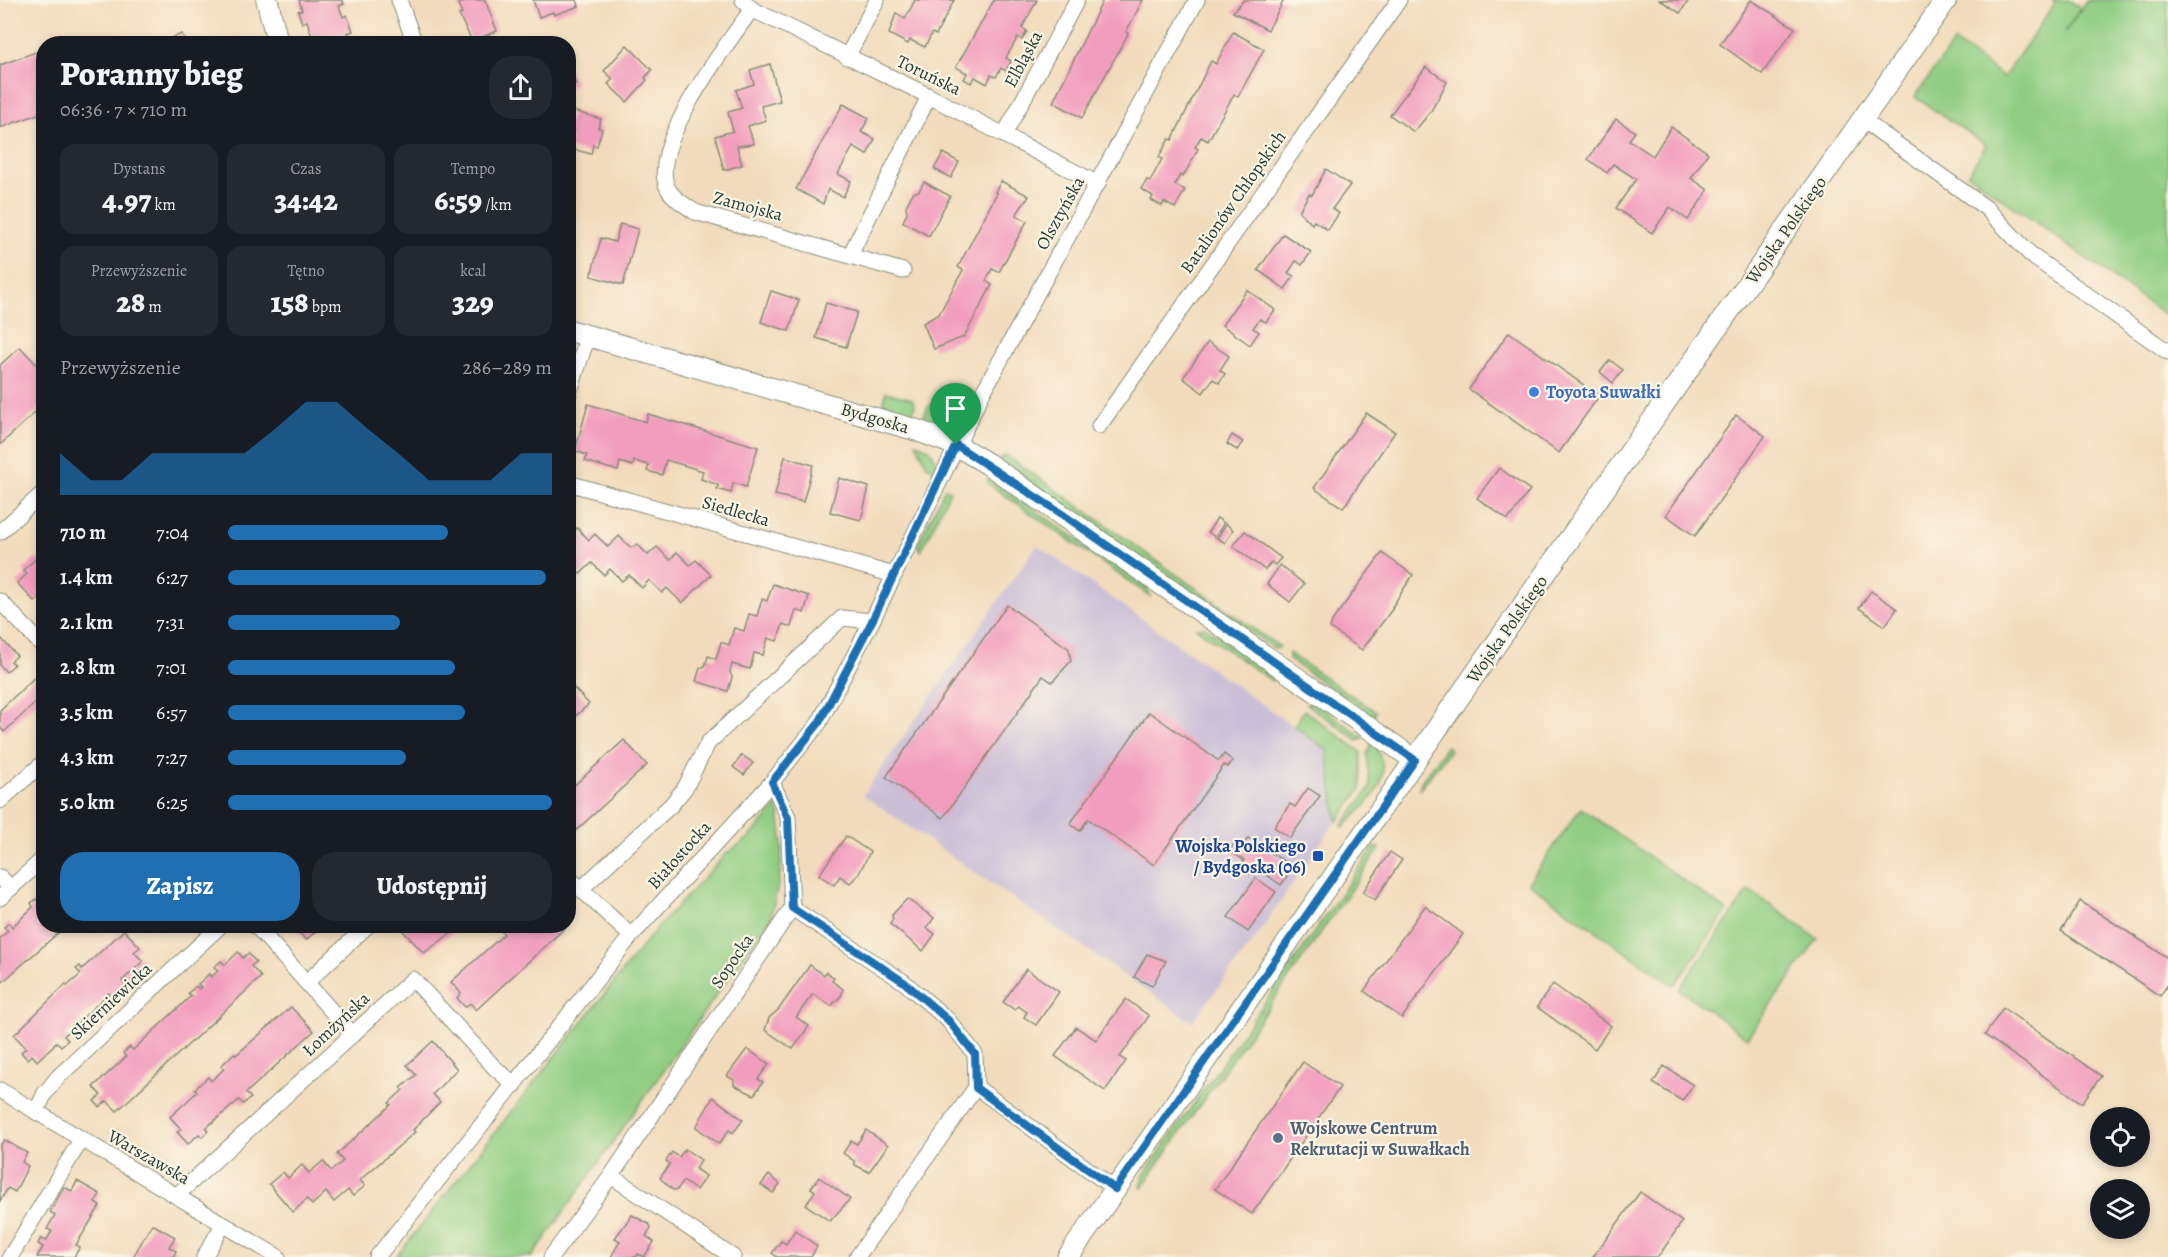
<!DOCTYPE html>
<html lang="pl">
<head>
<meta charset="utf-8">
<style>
	:root { --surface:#171b24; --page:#242831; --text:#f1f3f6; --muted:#9ea1a6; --accent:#1f6fb2 }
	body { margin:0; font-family:Alegreya,serif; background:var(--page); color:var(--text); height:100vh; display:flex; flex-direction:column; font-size:22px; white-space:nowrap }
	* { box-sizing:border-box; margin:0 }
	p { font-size:20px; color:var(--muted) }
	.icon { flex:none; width:33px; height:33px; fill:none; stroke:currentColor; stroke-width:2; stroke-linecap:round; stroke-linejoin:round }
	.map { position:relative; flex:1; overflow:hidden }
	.side { position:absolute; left:36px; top:36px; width:540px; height:897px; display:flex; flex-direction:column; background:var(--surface); border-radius:24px; box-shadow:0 3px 9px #0003 }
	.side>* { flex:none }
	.fabs { position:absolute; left:2090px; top:1107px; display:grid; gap:12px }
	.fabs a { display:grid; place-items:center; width:60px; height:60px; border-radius:50%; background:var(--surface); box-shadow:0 3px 9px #0003; font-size:30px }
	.pin { position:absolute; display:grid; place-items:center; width:51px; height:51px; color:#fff; margin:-62px -26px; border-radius:50% 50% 50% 0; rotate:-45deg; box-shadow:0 0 6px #0007 }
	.pin .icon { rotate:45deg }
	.round { display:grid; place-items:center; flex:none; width:63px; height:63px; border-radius:24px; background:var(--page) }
	.overview { display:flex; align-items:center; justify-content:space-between; height:102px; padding:0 24px }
	h1 { font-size:33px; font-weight:800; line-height:45px }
	.metrics { display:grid; grid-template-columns:repeat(3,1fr); gap:9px; height:102px; padding:6px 24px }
	.metrics div { display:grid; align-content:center; border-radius:15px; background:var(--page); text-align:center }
	.metrics b { font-size:30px; font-weight:800 }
	.metrics small { font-size:16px; font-weight:400 }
	.metrics p { font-size:16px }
	.chart { height:168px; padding:12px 24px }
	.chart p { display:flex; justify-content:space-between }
	.chart svg { width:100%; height:108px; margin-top:6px; fill:var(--accent); opacity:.7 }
	.action { display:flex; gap:12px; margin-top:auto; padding:12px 24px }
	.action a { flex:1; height:69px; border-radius:24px; background:var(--accent); color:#fff; font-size:24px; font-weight:800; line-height:69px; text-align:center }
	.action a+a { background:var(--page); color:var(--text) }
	ul { padding:0 24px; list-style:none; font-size:20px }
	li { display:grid; grid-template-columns:96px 72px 1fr; align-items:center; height:45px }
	li i { height:15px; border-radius:8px; background:var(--accent) }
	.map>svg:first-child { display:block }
	.industrial { fill:#cabfd7 }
	.green { fill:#90cd82; stroke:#58855b; stroke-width:1.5 }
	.building { fill:#f29dbe }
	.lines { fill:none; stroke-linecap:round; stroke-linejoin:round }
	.street-casing { stroke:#888c78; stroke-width:17 }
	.secondary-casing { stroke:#888c78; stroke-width:23 }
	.street { stroke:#fff; stroke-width:15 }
	.secondary { stroke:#fff; stroke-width:21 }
	.route-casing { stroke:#fff; stroke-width:12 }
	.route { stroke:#1f6fb2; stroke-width:8 }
	.shop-dot { fill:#3f7fe0; stroke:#fcf5e5; stroke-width:2 }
	.transit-dot { fill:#1a4fb4; stroke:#fcf5e5; stroke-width:2 }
	.service-dot { fill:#5c6f8a; stroke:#fcf5e5; stroke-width:2 }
	.labels { text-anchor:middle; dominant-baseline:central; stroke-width:4.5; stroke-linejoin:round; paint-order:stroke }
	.street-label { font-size:18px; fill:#1f3d34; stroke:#fcf5e5 }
	.shop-label { font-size:18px; font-weight:bold; fill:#366cbe; stroke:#fcf5e5; text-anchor:start }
	.transit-label { font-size:18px; font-weight:bold; fill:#164399; stroke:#fcf5e5; text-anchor:end }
	.service-label { font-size:18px; font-weight:bold; fill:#4e5e75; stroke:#fcf5e5; text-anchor:start }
</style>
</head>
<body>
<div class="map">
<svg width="2168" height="1257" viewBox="0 0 2168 1257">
	<rect width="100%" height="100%" fill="#fcf5e5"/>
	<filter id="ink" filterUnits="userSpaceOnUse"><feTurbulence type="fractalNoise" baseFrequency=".0167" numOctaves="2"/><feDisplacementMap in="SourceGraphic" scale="12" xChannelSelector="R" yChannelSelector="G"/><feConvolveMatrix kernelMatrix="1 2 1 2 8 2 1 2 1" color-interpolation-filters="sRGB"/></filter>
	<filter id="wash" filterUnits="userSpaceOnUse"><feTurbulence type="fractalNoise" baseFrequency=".008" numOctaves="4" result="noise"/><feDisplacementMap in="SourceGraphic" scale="24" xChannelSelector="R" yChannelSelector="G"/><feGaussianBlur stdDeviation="1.35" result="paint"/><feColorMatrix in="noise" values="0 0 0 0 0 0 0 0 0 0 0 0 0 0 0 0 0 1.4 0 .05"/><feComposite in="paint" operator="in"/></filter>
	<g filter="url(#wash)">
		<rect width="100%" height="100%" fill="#f2dbbc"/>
		<polygon class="industrial" points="1037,545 1327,750 1338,818 1251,944 1192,1022 863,795"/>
		<g class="green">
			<polygon points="2052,0 2069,0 2080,8 2065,32 2087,0 2168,0 2168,317 1968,174 1986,145 1915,97 1954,42 2004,77 2055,3"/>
			<polygon points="886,392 912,399 915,405 911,418 882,409"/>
			<polygon points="931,405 948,409 957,416 942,424 922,421 927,408"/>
			<path d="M 916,443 C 930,447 938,455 936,471 L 927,465 Z"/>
			<polygon points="1006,455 1264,636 1280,647 1275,649 999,459"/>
			<polygon points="988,478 1147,587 1150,596 987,483"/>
			<polygon points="945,488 950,491 921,551 917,546"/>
			<polygon points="1205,627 1268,671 1272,681 1196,628"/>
			<polygon points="1289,653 1376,712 1373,717 1289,659"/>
			<polygon points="1313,702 1363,737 1361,739 1358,740 1306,704"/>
			<polygon points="1304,710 1361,752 1361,789 1337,822 1327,750 1294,726"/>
			<path d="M 1372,743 C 1400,777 1368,803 1344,827 L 1342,826 L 1370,788 L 1367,754 Z"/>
			<polygon points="1447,746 1450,750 1419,790 1421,782"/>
			<path d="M 777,806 C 787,842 780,884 770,919 L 532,1257 L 396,1257 L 656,929 L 727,853 L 750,837 Z"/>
			<polygon points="1581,808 1727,911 1674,986 1528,883"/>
			<polygon points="1374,847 1380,848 1141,1189 1143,1176"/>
			<polygon points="1749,890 1818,939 1747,1038 1679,989"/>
		</g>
		<g id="blocks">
			<g class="building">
				<polygon points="299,0 342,0 344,4 339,6 343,17 347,15 353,31 348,33 352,44 309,44 308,39 312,37 307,21 302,23 298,11 302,10"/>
				<polygon points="470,0 485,0 497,31 472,41 459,15 462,14 458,4"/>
				<polygon points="533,0 577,0 579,6 554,15 553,12 539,17"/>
				<polygon points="915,0 954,0 936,35 932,33 925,47 910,40 908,44 889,34 896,13 905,19"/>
				<polygon points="994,0 1037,0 1022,28 1027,31 1022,40 1018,37 1006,58 1011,61 1006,71 1001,68 996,77 991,75 987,84 975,77 971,83 964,79 967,73 956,67"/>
				<polygon points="1103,0 1143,0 1126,32 1128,34 1082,118 1053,102"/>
				<polygon points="1244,0 1284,0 1268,30 1233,12"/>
				<polygon points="1660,0 1689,0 1680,13"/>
				<polygon points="1751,0 1795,28 1762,74 1720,44"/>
				<polygon points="1233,32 1264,49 1238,97 1234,94 1208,141 1201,137 1195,147 1198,149 1183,177 1180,175 1175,185 1185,190 1175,208 1164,202 1162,206 1151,200 1153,196 1141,189 1147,180 1150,181 1162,159 1159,157 1169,139 1172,140 1211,61 1216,64"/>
				<polygon points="182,34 186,44 158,44 158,43"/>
				<polygon points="77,37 80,44 60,44 60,43"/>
				<polygon points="627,45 652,70 645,78 647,80 627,102 608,84 613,79 604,71"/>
				<polygon points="44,49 44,112 0,128 0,65"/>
				<polygon points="770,64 780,101 761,106 766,120 748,126 754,144 737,146 742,165 724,170 715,136 733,131 728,112 742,108 736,90 754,84 750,70"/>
				<polygon points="1426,67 1447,82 1431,111 1414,132 1390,115"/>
				<polygon points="568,68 576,84 568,87"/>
				<polygon points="843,104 869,118 861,132 875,139 867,155 853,147 845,161 838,174 851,181 843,197 828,189 823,204 796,189"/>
				<polygon points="573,111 601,119 598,128 602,129 597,146 593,145 591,154 569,148 572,139 568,138 568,126"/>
				<polygon points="1616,119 1635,132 1629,140 1653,156 1671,127 1708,153 1691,178 1708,190 1688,220 1670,207 1652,233 1616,208 1636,179 1613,164 1607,173 1588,159"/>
				<polygon points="943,153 959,162 951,178 934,169"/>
				<polygon points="1326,169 1350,185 1332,209 1339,213 1328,230 1314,221 1312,224 1299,211 1309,194 1312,195"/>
				<polygon points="1001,181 1029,196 1016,215 1027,221 999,272 992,269 986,281 992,285 964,337 934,349 923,323 939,314 963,270 958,267 997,193 995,192"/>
				<polygon points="924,182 950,196 929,236 903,222 907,213 906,206 913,193 919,191"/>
				<polygon points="620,224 638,229 623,285 591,276 601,238 615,242"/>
				<polygon points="1283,234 1311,252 1302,265 1296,261 1288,273 1294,276 1285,289 1258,270"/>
				<polygon points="1247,290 1275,310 1266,322 1260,319 1253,328 1259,332 1250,345 1222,325"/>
				<polygon points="771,291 799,300 789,331 761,322"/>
				<polygon points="826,303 857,312 846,347 816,338"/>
				<polygon points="1509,332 1599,396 1559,453 1469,389"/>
				<polygon points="1208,342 1229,356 1220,370 1225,374 1219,383 1213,379 1203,393 1183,378"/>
				<polygon points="20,347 44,372 44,404 0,445 0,365"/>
				<polygon points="1610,360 1623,370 1613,383 1600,372"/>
				<polygon points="588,404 646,422 648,414 758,447 746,487 733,483 731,493 717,489 718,485 701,479 703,471 666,460 662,475 647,471 649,465 634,461 633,466 620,462 618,471 585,461 587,455 575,451"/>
				<polygon points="1366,413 1395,432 1343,508 1314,488"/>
				<polygon points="1736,415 1765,436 1695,536 1666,515"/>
				<polygon points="1232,435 1243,442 1237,450 1227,444"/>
				<polygon points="785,457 813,465 803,502 775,495"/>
				<polygon points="1499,468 1530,490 1508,520 1477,498"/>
				<polygon points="839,478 869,487 861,520 830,512"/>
				<polygon points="1217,518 1224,523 1215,537 1208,532"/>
				<polygon points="1226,524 1233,530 1225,543 1217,538"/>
				<polygon points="577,528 589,540 595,534 608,547 619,536 631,548 637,544 648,555 657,547 670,560 677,552 690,565 696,560 711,575 682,603 667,588 662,593 649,580 642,588 629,575 622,581 610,569 604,575 592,563 580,574 568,563 568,531 571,534"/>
				<polygon points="1245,531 1281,558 1275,565 1271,562 1265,570 1233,546"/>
				<polygon points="1382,553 1413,575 1392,607 1393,608 1362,650 1330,628 1332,621"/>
				<polygon points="37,558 40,562 44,559 44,594 35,602 17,583 27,574 23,570"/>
				<polygon points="1280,565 1304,584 1290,602 1267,584"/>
				<polygon points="773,584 809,596 804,613 796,610 791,627 783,624 777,641 768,638 763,655 754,653 750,669 732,664 730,672 732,677 728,691 696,681 700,668 705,666 708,656 716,659 721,642 729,645 734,628 744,631 749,614 757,616 762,599 767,601"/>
				<polygon points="1871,591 1897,609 1885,626 1859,608"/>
				<polygon points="1007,605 1069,649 1071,661 1052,682 1043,676 943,818 886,777"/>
				<polygon points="0,637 17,656 11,661 14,665 6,672 0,665"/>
				<polygon points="36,676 44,684 44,695 4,732 0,727 0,710"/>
				<polygon points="568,682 589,704 568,723"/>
				<polygon points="1149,712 1219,761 1224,754 1233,761 1228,767 1224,765 1154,865 1088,819 1080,831 1070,824"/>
				<polygon points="624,740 647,765 568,838 568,791"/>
				<polygon points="742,755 753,763 744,775 733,767"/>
				<polygon points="1308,788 1320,796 1290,838 1274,827 1290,804 1295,807"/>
				<polygon points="846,836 870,852 858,875 850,883 840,876 834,885 819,875"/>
				<polygon points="1248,838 1293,867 1281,885 1255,867 1250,874 1240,867 1244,860 1229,851 1236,841 1243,846"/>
				<polygon points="1390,852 1402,860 1375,900 1363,892"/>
				<polygon points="1256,878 1276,892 1248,932 1228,917"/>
				<polygon points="44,897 44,926 66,926 0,984 0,938 8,931 4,927 9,923 12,927 33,907 31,903 36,899 38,902"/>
				<polygon points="907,899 934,918 927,928 935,934 923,951 890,924 893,919 892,915"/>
				<polygon points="2080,901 2168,958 2168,984 2160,996 2061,931"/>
				<polygon points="1425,906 1463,934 1402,1018 1364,991"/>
				<polygon points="293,926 322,926 306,940"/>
				<polygon points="409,926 461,926 424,953 403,931"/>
				<polygon points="507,926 567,926 476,1010 470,1003 465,1007 457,998 461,993 451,982 504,934 501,931"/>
				<polygon points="124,930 140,947 134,952 143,961 122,981 126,986 113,997 109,993 64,1036 68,1040 61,1046 57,1042 37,1061 32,1055 27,1059 21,1052 26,1048 14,1035 66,984 67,986 81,974 76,969 80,966 82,969"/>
				<polygon points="238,952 243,958 248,953 256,962 251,966 261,977 117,1111 107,1101 100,1107 94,1101 101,1095 93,1087 126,1057 123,1053 130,1047 133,1050 191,996 188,993 196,986 199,989 201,987 198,984 209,974 211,977 218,971 214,967 221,961 225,965"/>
				<polygon points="1147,954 1166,961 1152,986 1134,977"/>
				<polygon points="810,965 824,975 826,972 834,978 832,981 843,989 841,996 831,1006 813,994 796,1017 809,1026 793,1049 765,1030 769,1018 779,1009"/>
				<polygon points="1026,969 1059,992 1036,1025 1024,1017 1027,1012 1018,1006 1015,1010 1003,1002"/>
				<polygon points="1553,984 1611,1026 1595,1049 1537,1007"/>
				<polygon points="1126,999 1149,1016 1120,1057 1126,1061 1105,1091 1055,1056 1076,1027 1096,1040"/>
				<polygon points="291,1007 314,1031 246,1093 251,1098 243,1104 239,1100 206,1128 208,1131 202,1137 199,1134 188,1144 177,1132 181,1129 170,1117 197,1092 195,1089 208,1077 211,1081 224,1069 221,1066 234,1053 236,1055"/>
				<polygon points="2003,1008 2101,1076 2082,1103 1985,1035"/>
				<polygon points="433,1041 457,1069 433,1094 440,1102 413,1130 415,1132 360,1180 365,1186 353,1196 348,1190 334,1202 326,1192 312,1205 307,1199 293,1212 269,1184 283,1172 288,1178 302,1165 309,1173 323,1161 331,1171 343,1161 337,1154 391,1105 389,1103 403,1090 401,1088 416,1075 407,1065"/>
				<polygon points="747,1049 769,1064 758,1079 763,1082 754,1095 734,1085 734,1080 727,1076"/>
				<polygon points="1303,1062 1340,1087 1252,1214 1215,1189"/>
				<polygon points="1664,1066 1693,1085 1682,1101 1653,1083"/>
				<polygon points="713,1097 743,1120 733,1133 729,1130 719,1144 696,1127"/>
				<polygon points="866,1130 888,1145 869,1172 855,1165 854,1161 843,1153 851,1141 857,1144"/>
				<polygon points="4,1140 27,1153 22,1162 28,1166 15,1192 8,1188 0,1201 0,1146"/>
				<polygon points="685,1149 701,1160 695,1169 706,1176 696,1190 683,1181 677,1190 673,1190 660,1178 670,1164 666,1161 672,1152 679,1157"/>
				<polygon points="769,1175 780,1184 773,1193 761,1185"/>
				<polygon points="819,1177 850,1199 830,1221 806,1205 815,1191 811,1188"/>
				<polygon points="77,1181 100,1194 95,1203 100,1206 76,1245 80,1247 74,1257 37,1257 43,1247 38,1244 41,1238 46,1241 52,1231 47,1229 55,1215 50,1212 64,1187 72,1191"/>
				<polygon points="1640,1192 1682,1222 1658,1257 1593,1257"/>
				<polygon points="632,1215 649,1224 651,1228 646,1236 654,1242 644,1257 638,1254 636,1257 611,1257 620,1241 615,1238"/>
				<polygon points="152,1224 175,1237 169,1247 176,1251 173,1257 133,1257"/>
				<polygon points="795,1230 817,1246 811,1257 777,1257 772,1253 781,1241 786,1244"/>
			</g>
		</g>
	</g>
	<g filter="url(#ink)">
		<use href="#blocks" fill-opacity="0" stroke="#888c78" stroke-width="1.5"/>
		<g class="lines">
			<g class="street-casing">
				<g id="street">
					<polyline points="399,0 415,44"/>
					<polyline points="743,0 752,9 766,16 929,96 1098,184"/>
					<path d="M 752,9 C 727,44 652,141 666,184 C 670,197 685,205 695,212 L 903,271"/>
					<polyline points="847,57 877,0"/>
					<polyline points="1863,120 1986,208 2032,256 2168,352"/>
					<polyline points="1004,135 1077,0"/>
					<polyline points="850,255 929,96"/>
					<polyline points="568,397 588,335"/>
					<polyline points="1099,426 1399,0"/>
					<polyline points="568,483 894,575"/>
					<polyline points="0,532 44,492"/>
					<polyline points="0,601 44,647"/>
					<polyline points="772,782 788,817 792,908"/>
					<polyline points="0,801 44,762"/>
					<polyline points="0,877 11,888"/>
					<polyline points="568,877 581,889 671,805 685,788 708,743 842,618 872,621"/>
					<polyline points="581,889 631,936"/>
					<polyline points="0,898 44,858"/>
					<polyline points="792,908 904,982 948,1020 975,1054 976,1087 1115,1189"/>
					<polyline points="256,926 353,1035"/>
					<polyline points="308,981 367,926"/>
					<polyline points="0,1090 278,1257"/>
					<polyline points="36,1112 45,1093 58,1077 220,926"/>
					<polyline points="611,1176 733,1257"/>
					<polyline points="176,1196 413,979 495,1068 515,1085"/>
					<polyline points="10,1257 81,1140"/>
					<polyline points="204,1257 223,1225"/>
					<polyline points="377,1257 631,936 772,782 819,723 872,621 981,396 1197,0"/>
					<polyline points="551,1257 611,1176 792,908"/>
					<polyline points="857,1257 976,1087"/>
				</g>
			</g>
			<g class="secondary-casing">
				<g id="secondary">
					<polyline points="267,0 278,44"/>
					<polyline points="568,330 916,430 956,445 988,464 1415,760"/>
					<polyline points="1068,1257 1946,0"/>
				</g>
			</g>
			<use href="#street" class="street"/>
			<use href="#secondary" class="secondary"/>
		</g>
	</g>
	<g class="lines" filter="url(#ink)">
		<g class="route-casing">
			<polygon id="route" points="956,445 1062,514 1415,760 1115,1189 976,1088 975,1054 948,1020 904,982 792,908 788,818 772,782 819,723 872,621"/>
		</g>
		<use href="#route" class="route"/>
	</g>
	<circle class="shop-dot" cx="1534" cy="392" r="6"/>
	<rect class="transit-dot" x="1312" y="850" width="12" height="12" rx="3"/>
	<circle class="service-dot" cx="1278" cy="1138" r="6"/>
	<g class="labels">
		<g class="street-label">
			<text transform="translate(1023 59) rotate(-62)">Elbląska</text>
			<text transform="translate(929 75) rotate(26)">Toruńska</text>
			<text transform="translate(1233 202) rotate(-55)">Batalionów Chłopskich</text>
			<text transform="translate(748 206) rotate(15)">Zamojska</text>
			<text transform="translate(1060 213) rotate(-61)">Olsztyńska</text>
			<text transform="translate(1786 230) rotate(-55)">Wojska Polskiego</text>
			<text transform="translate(875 418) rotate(16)">Bydgoska</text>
			<text transform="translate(736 511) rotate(16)">Siedlecka</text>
			<text transform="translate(1507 629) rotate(-55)">Wojska Polskiego</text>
			<text transform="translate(679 855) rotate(-48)">Białostocka</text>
			<text transform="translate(732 961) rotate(-56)">Sopocka</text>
			<text transform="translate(111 1001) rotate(-43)">Skierniewicka</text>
			<text transform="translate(336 1024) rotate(-43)">Łomżyńska</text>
			<text transform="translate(149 1157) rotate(30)">Warszawska</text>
		</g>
		<g class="shop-label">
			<text x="1546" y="392">Toyota Suwałki</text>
		</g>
		<g class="transit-label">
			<text x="1306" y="846">Wojska Polskiego<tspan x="1306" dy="21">/ Bydgoska (06)</tspan></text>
		</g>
		<g class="service-label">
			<text x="1290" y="1128">Wojskowe Centrum<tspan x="1290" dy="21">Rekrutacji w Suwałkach</tspan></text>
		</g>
	</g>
</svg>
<div class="fabs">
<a><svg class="icon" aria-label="locate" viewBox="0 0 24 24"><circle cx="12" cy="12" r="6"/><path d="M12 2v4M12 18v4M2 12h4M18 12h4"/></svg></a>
<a><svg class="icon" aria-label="layers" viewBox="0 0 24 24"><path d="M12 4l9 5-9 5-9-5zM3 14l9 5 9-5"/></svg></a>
</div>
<div class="pin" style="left:956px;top:445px;background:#1e9e55"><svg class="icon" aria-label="arrive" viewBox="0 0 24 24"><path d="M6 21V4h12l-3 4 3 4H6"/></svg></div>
<section class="side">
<div class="overview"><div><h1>Poranny bieg</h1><p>06:36 · 7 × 710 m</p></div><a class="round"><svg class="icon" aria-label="share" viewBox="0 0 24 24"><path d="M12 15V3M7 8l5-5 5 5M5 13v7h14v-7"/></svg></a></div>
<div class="metrics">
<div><p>Dystans</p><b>4.97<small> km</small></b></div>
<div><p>Czas</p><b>34:42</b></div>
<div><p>Tempo</p><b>6:59<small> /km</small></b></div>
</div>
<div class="metrics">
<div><p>Przewyższenie</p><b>28<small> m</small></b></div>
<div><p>Tętno</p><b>158<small> bpm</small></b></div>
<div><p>kcal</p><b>329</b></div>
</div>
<div class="chart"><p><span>Przewyższenie</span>286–289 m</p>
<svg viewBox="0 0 160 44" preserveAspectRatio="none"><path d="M0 44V27L10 38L20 38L30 27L40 27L50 27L60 27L70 17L80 6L90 6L100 17L110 27L120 38L130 38L140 38L150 27L160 27V44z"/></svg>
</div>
<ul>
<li><b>710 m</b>7:04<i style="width:68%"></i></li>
<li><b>1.4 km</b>6:27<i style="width:98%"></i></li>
<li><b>2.1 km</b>7:31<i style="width:53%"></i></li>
<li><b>2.8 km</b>7:01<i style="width:70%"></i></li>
<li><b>3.5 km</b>6:57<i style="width:73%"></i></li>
<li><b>4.3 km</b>7:27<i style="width:55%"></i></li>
<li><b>5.0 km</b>6:25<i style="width:100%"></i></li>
</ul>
<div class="action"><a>Zapisz</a><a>Udostępnij</a></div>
</section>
</div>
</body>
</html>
